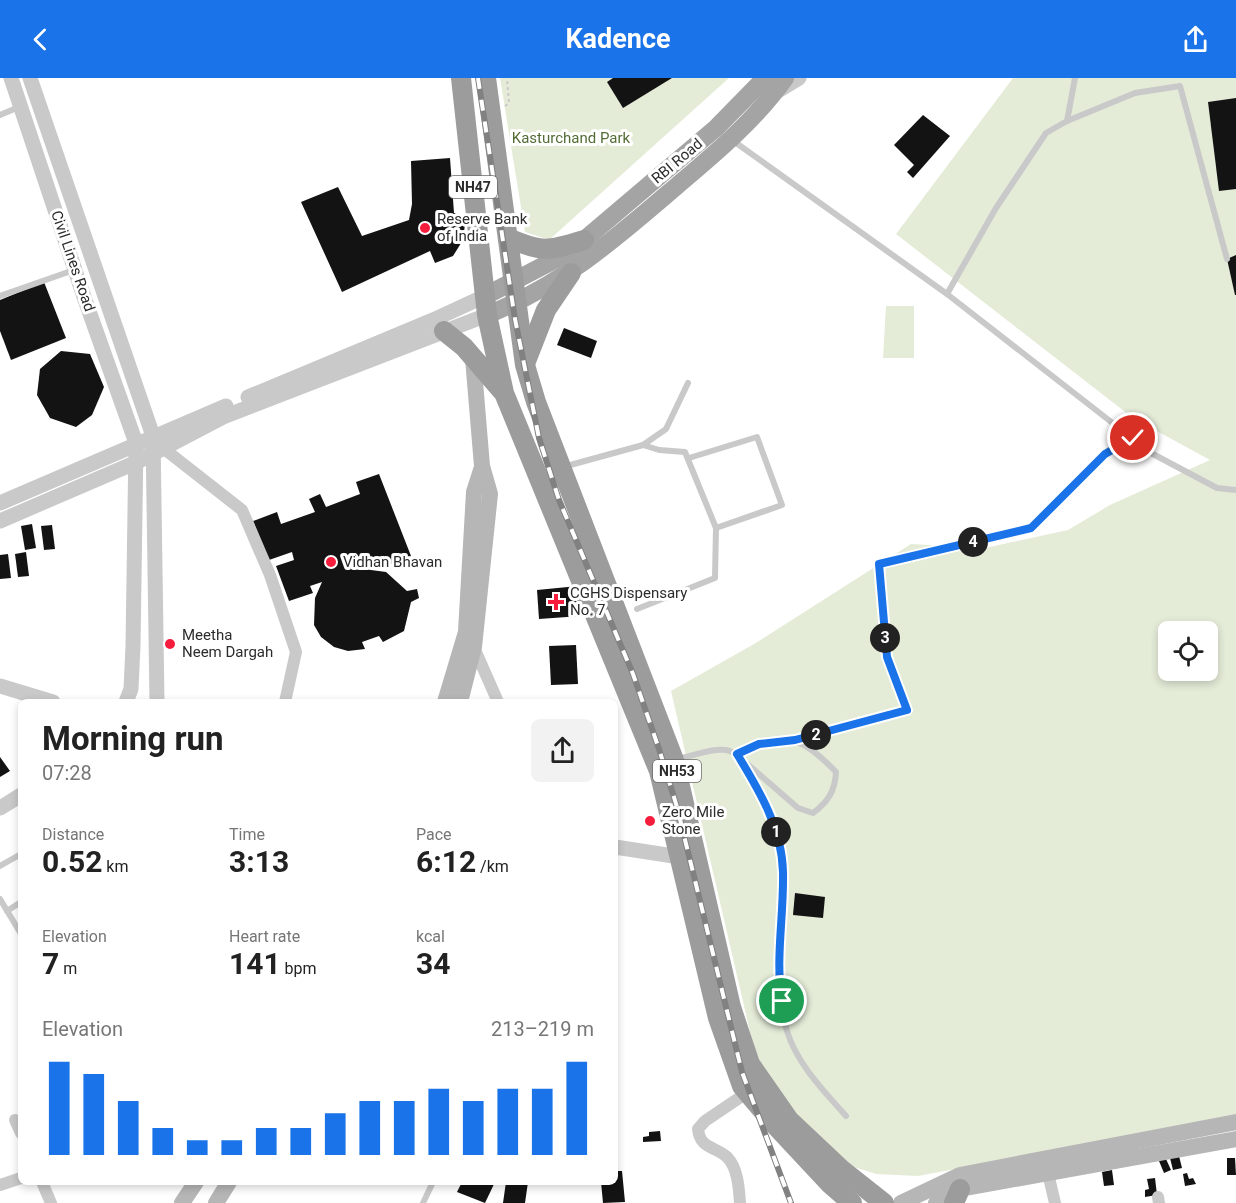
<!DOCTYPE html>
<html lang="en">
<head>
<meta charset="utf-8">
<style>
	:root { --surface:#fff; --page:#f2f2f2; --text:#222; --muted:#767676; --accent:#1a73e8 }
	body { margin:0; font-family:Roboto,sans-serif; background:var(--page); color:var(--text); height:100vh; display:flex; flex-direction:column; font-size:22px; white-space:nowrap }
	* { box-sizing:border-box; margin:0 }
	p { font-size:20px; color:var(--muted) }
	.icon { flex:none; width:33px; height:33px; fill:none; stroke:currentColor; stroke-width:2; stroke-linecap:round; stroke-linejoin:round }
	.map { position:relative; flex:1; overflow:hidden }
	.drawer { position:absolute; left:18px; top:621px; width:600px; height:486px; display:flex; flex-direction:column; background:var(--surface); border-radius:9px; box-shadow:0 3px 9px #0003 }
	.drawer>* { flex:none }
	.fabs { position:absolute; left:1158px; top:543px; display:grid; gap:12px }
	.fabs a { display:grid; place-items:center; width:60px; height:60px; border-radius:9px; background:var(--surface); box-shadow:0 3px 9px #0003; font-size:30px }
	.pin { position:absolute; display:grid; place-items:center; width:51px; height:51px; color:#fff; margin:-26px; border:3px solid #fff; border-radius:50%; box-shadow:0 2px 6px #0007 }
	.km { position:absolute; width:30px; height:30px; margin:-15px; border-radius:50%; background:#222; color:#fff; font-size:16px; line-height:30px; text-align:center }
	.round { display:grid; place-items:center; flex:none; width:63px; height:63px; border-radius:9px; background:var(--page) }
	.headline { display:flex; align-items:center; justify-content:space-between; height:102px; padding:0 24px }
	h1 { font-size:33px; font-weight:700; line-height:45px }
	.stats { display:grid; grid-template-columns:repeat(3,1fr); gap:9px; height:102px; padding:6px 24px }
	.stats div { display:grid; align-content:center }
	.stats b { font-size:30px; font-weight:700 }
	.stats small { font-size:16px; font-weight:400 }
	.stats p { font-size:16px }
	.chart { height:168px; padding:12px 24px }
	.chart p { display:flex; justify-content:space-between }
	.chart svg { width:100%; height:108px; margin-top:6px; stroke:var(--accent); stroke-width:6 }
	header { display:flex; justify-content:space-between; align-items:center; height:78px; padding:0 24px; background:var(--accent); color:#fff; font-size:27px; font-weight:700 }
	.map>svg:first-child { display:block }
	.green { fill:#e4ecd8; fill-rule:evenodd }
	.building { fill:#131313 }
	.lines { fill:none; stroke-linecap:round; stroke-linejoin:round }
	.path { stroke:#c9c9c9; stroke-width:2; stroke-dasharray:3 3; stroke-linecap:butt }
	.service { stroke:#c9c9c9; stroke-width:6 }
	.minor { stroke:#c9c9c9; stroke-width:12 }
	.tertiary { stroke:#c9c9c9; stroke-width:15 }
	.secondary { stroke:#b6b6b6; stroke-width:16 }
	.primary { stroke:#a4a4a4; stroke-width:18 }
	.trunk { stroke:#9c9c9c; stroke-width:20 }
	.rail-casing { stroke:#818181; stroke-width:6 }
	.rail { stroke:#fff; stroke-width:4; stroke-dasharray:11; stroke-linecap:butt }
	.route-casing { stroke:#fff; stroke-width:12 }
	.route { stroke:#1a73e8; stroke-width:8 }
	.poi-dot { fill:#f61c3c; stroke:#fff; stroke-width:2 }
	.labels { text-anchor:middle; dominant-baseline:central; stroke-width:6; stroke-linejoin:round; paint-order:stroke }
	.shield { fill:#fff; stroke:#6b6b6b; stroke-width:1.5 }
	.shield-label { font-size:14px; font-weight:bold; fill:#2c2c2c }
	.park-label { font-size:15px; fill:#536c36; stroke:#fff }
	.street-label { font-size:15px; fill:#2c2c2c; stroke:#fff }
	.poi-label { font-size:15px; fill:#2c2c2c; stroke:#fff; text-anchor:start }
</style>
</head>
<body>
<header><svg class="icon" aria-label="back" viewBox="0 0 24 24"><path d="M15 5l-7 7 7 7"/></svg>Kadence<svg class="icon" aria-label="share" viewBox="0 0 24 24"><path d="M12 15V3M7 8l5-5 5 5M5 13v7h14v-7"/></svg></header>
<div class="map">
<svg width="1236" height="1125" viewBox="0 0 1236 1125">
	<rect width="100%" height="100%" fill="#fff"/>
	<g class="green">
		<polygon points="500,0 729,0 549,162 525,154"/>
		<path d="M 1013,0 L 1236,0 L 1236,1038 L 918,1098 L 876,1096 L 832,1082 L 778,1025 L 754,971 L 671,613 L 754,566 L 911,466 L 985,470 L 1068,452 L 1110,427 L 1210,382 L 1133,340 L 896,156 ZM 1168,554 L 1208,554 L 1208,592 L 1168,592 Z"/>
		<polygon points="886,228 914,228 914,280 883,280"/>
	</g>
	<g class="building">
		<polygon points="613,0 672,0 623,30 607,4"/>
		<polygon points="1236,20 1236,111 1219,113 1208,24"/>
		<polygon points="923,37 950,58 913,100 907,94 914,87 894,67"/>
		<polygon points="450,80 454,135 466,138 463,162 453,178 435,185 430,173 342,214 301,124 338,109 362,158 409,142 412,126 411,83"/>
		<polygon points="1236,177 1236,217 1235,217 1227,181"/>
		<polygon points="44,204 66,260 11,282 0,253 0,222"/>
		<polygon points="564,250 597,263 591,280 557,267"/>
		<polygon points="61,273 90,276 104,309 92,337 76,349 50,340 37,317 40,291"/>
		<polygon points="379,396 411,478 389,487 384,480 370,485 371,492 386,494 407,513 417,511 419,520 411,524 404,553 383,564 379,558 362,564 365,571 348,573 334,569 321,559 314,547 315,520 322,504 310,508 313,515 289,523 276,488 294,482 292,474 269,482 253,443 277,434 281,446 315,434 309,421 320,416 326,429 360,416 356,404"/>
		<polygon points="32,446 36,470 25,472 21,448"/>
		<polygon points="52,447 55,471 44,472 41,448"/>
		<polygon points="26,474 29,498 18,499 15,476"/>
		<polygon points="8,476 11,500 0,501 0,477"/>
		<polygon points="578,508 581,538 539,541 537,512"/>
		<polygon points="576,567 578,606 551,607 549,568"/>
		<polygon points="0,679 10,693 0,699"/>
		<polygon points="795,815 825,819 823,840 793,837"/>
		<polygon points="660,1053 661,1063 643,1064 643,1059 649,1058 649,1054"/>
		<polygon points="1179,1078 1182,1090 1173,1092 1170,1080"/>
		<polygon points="1227,1080 1235,1080 1236,1097 1227,1097"/>
		<polygon points="1166,1081 1171,1092 1164,1095 1159,1083"/>
		<polygon points="1112,1092 1114,1107 1104,1108 1102,1094"/>
		<polygon points="615,1093 622,1093 625,1124 603,1125 601,1104 615,1104"/>
		<polygon points="1187,1095 1189,1101 1193,1100 1196,1106 1185,1108 1183,1096"/>
		<polygon points="1155,1100 1157,1117 1145,1119 1145,1112 1149,1111 1147,1101"/>
		<polygon points="462,1104 495,1104 485,1125 457,1114"/>
		<polygon points="506,1104 528,1104 525,1125 503,1125"/>
	</g>
	<g class="lines">
		<polyline class="path" points="505,28 509,25 507,0"/>
		<g class="service">
			<polyline points="0,37 19,29"/>
			<polyline points="1067,43 1075,0"/>
			<polyline points="732,62 947,216 1151,375 1217,410 1236,412"/>
			<polyline points="947,216 996,130 1046,55 1067,43 1135,15 1180,8 1227,181"/>
			<polyline points="0,218 74,192"/>
			<polyline points="643,367 659,372 685,374 716,450 782,427 757,359 689,380"/>
			<polyline points="563,389 643,367 666,351 688,305"/>
			<polyline points="637,531 715,500 716,450"/>
			<polyline points="795,662 907,632 887,579 879,486 1031,450 1105,376 1133,360"/>
			<path d="M 737,676 C 786,655 799,656 836,694 C 835,713 828,724 813,735 L 798,730 L 745,684"/>
			<path d="M 677,681 C 692,678 712,670 726,672 C 739,674 744,687 750,697 C 768,725 780,757 783,791 C 786,846 771,898 787,953 C 797,986 824,1013 846,1038"/>
			<polyline points="0,788 21,776"/>
			<polyline points="0,821 21,856"/>
			<polyline points="7,833 21,824"/>
			<polyline points="423,1125 433,1104"/>
		</g>
		<g class="minor">
			<polyline points="163,370 242,432 270,497 296,574 285,624"/>
			<polyline points="472,565 498,624"/>
			<polyline points="15,1042 21,1055"/>
			<polyline points="1048,1095 1055,1125"/>
			<polyline points="42,1104 51,1125"/>
			<polyline points="0,1107 21,1100"/>
			<polyline points="1158,1119 1159,1125"/>
			<path d="M 740,1125 C 739,1111 738,1090 727,1079 C 715,1068 700,1071 698,1051 L 705,1043 L 748,1014"/>
		</g>
		<g class="tertiary">
			<polyline points="11,0 84,219 136,365 133,568 131,611 126,624"/>
			<polyline points="30,0 153,358 157,624"/>
			<polyline points="776,14 799,0"/>
			<polyline points="248,319 433,242 485,218"/>
			<polyline points="0,425 226,328"/>
			<polyline points="0,443 137,384 223,339 487,237"/>
			<polyline points="0,608 53,624"/>
			<polyline points="0,730 21,717"/>
			<polyline points="615,769 680,779"/>
		</g>
		<g class="secondary">
			<polyline points="445,624 466,554 474,414 482,389"/>
			<polyline points="460,624 474,569 490,416 482,388 473,280"/>
			<polyline points="182,1125 196,1104"/>
			<polyline points="216,1125 229,1104"/>
			<polyline points="901,1125 960,1097 1236,1044"/>
			<polyline points="936,1125 960,1111 1236,1061"/>
		</g>
		<g class="primary">
			<polyline points="485,218 560,179 584,162 716,50 765,0"/>
			<path d="M 487,237 C 566,205 616,160 679,106 C 717,74 756,41 785,0"/>
		</g>
		<g class="trunk">
			<polyline points="461,0 487,237 504,315 659,693 718,940 742,1008 773,1045 830,1106 852,1125"/>
			<polyline points="486,0 525,287 536,324 674,682 731,929 750,986 789,1042 841,1091 884,1125"/>
			<path d="M 508,160 C 543,175 548,173 584,162"/>
			<polyline points="444,253 464,269 502,313"/>
			<polyline points="526,283 546,232 571,195"/>
			<polyline points="954,1125 960,1111"/>
		</g>
		<g class="rail-casing">
			<polyline id="rail" points="478,0 515,241 539,360 559,422 633,596 659,671 677,729 742,994 791,1125"/>
		</g>
		<use href="#rail" class="rail"/>
	</g>
	<g class="lines">
		<g class="route-casing">
			<path id="route" d="M 782,923 C 775,881 784,838 783,794 C 782,750 759,712 737,676 L 759,666 L 795,662 L 907,632 L 887,579 L 879,486 L 1031,450 L 1105,376 L 1133,360"/>
		</g>
		<use href="#route" class="route"/>
	</g>
	<g class="poi-dot">
		<circle cx="425" cy="150" r="6"/>
		<circle cx="331" cy="484" r="6"/>
		<path d="M553 515h6v6h6v6h-6v6h-6v-6h-6v-6h6z"/>
		<circle cx="170" cy="566" r="6"/>
		<circle cx="650" cy="743" r="6"/>
	</g>
	<g class="labels">
		<g class="shield">
			<rect x="449" y="98" width="48" height="22" rx="4.5"/>
			<rect x="653" y="682" width="48" height="22" rx="4.5"/>
		</g>
		<g class="shield-label">
			<text x="473" y="109">NH47</text>
			<text x="677" y="693">NH53</text>
		</g>
		<g class="park-label">
			<text x="571" y="60">Kasturchand Park</text>
		</g>
		<g class="street-label">
			<text transform="translate(677 83) rotate(-40)">RBI Road</text>
			<text transform="translate(73 183) rotate(71)">Civil Lines Road</text>
		</g>
		<g class="poi-label">
			<text x="437" y="141">Reserve Bank<tspan x="437" dy="17">of India</tspan></text>
			<text x="343" y="484">Vidhan Bhavan</text>
			<text x="570" y="515">CGHS Dispensary<tspan x="570" dy="17">No. 7</tspan></text>
			<text x="182" y="557">Meetha<tspan x="182" dy="17">Neem Dargah</tspan></text>
			<text x="662" y="734">Zero Mile<tspan x="662" dy="17">Stone</tspan></text>
		</g>
	</g>
</svg>
<div class="fabs">
<a><svg class="icon" aria-label="locate" viewBox="0 0 24 24"><circle cx="12" cy="12" r="6"/><path d="M12 2v4M12 18v4M2 12h4M18 12h4"/></svg></a>
</div>
<div class="pin" style="left:782px;top:923px;background:#1e9e55"><svg class="icon" aria-label="arrive" viewBox="0 0 24 24"><path d="M6 21V4h12l-3 4 3 4H6"/></svg></div>
<div class="pin" style="left:1133px;top:360px;background:#d93025"><svg class="icon" aria-label="check" viewBox="0 0 24 24"><path d="M5 12l5 5 9-10"/></svg></div>
<b class="km" style="left:776px;top:754px">1</b>
<b class="km" style="left:816px;top:657px">2</b>
<b class="km" style="left:885px;top:560px">3</b>
<b class="km" style="left:973px;top:464px">4</b>
<section class="drawer">
<div class="headline"><div><h1>Morning run</h1><p>07:28</p></div><a class="round"><svg class="icon" aria-label="share" viewBox="0 0 24 24"><path d="M12 15V3M7 8l5-5 5 5M5 13v7h14v-7"/></svg></a></div>
<div class="stats">
<div><p>Distance</p><b>0.52<small> km</small></b></div>
<div><p>Time</p><b>3:13</b></div>
<div><p>Pace</p><b>6:12<small> /km</small></b></div>
</div>
<div class="stats">
<div><p>Elevation</p><b>7<small> m</small></b></div>
<div><p>Heart rate</p><b>141<small> bpm</small></b></div>
<div><p>kcal</p><b>34</b></div>
</div>
<div class="chart"><p><span>Elevation</span>213–219 m</p>
<svg viewBox="0 0 160 44" preserveAspectRatio="none"><path d="M5 44V6M15 44V11M25 44V22M35 44V33M45 44V38M55 44V38M65 44V33M75 44V33M85 44V27M95 44V22M105 44V22M115 44V17M125 44V22M135 44V17M145 44V17M155 44V6"/></svg>
</div>
</section>
</div>
</body>
</html>
